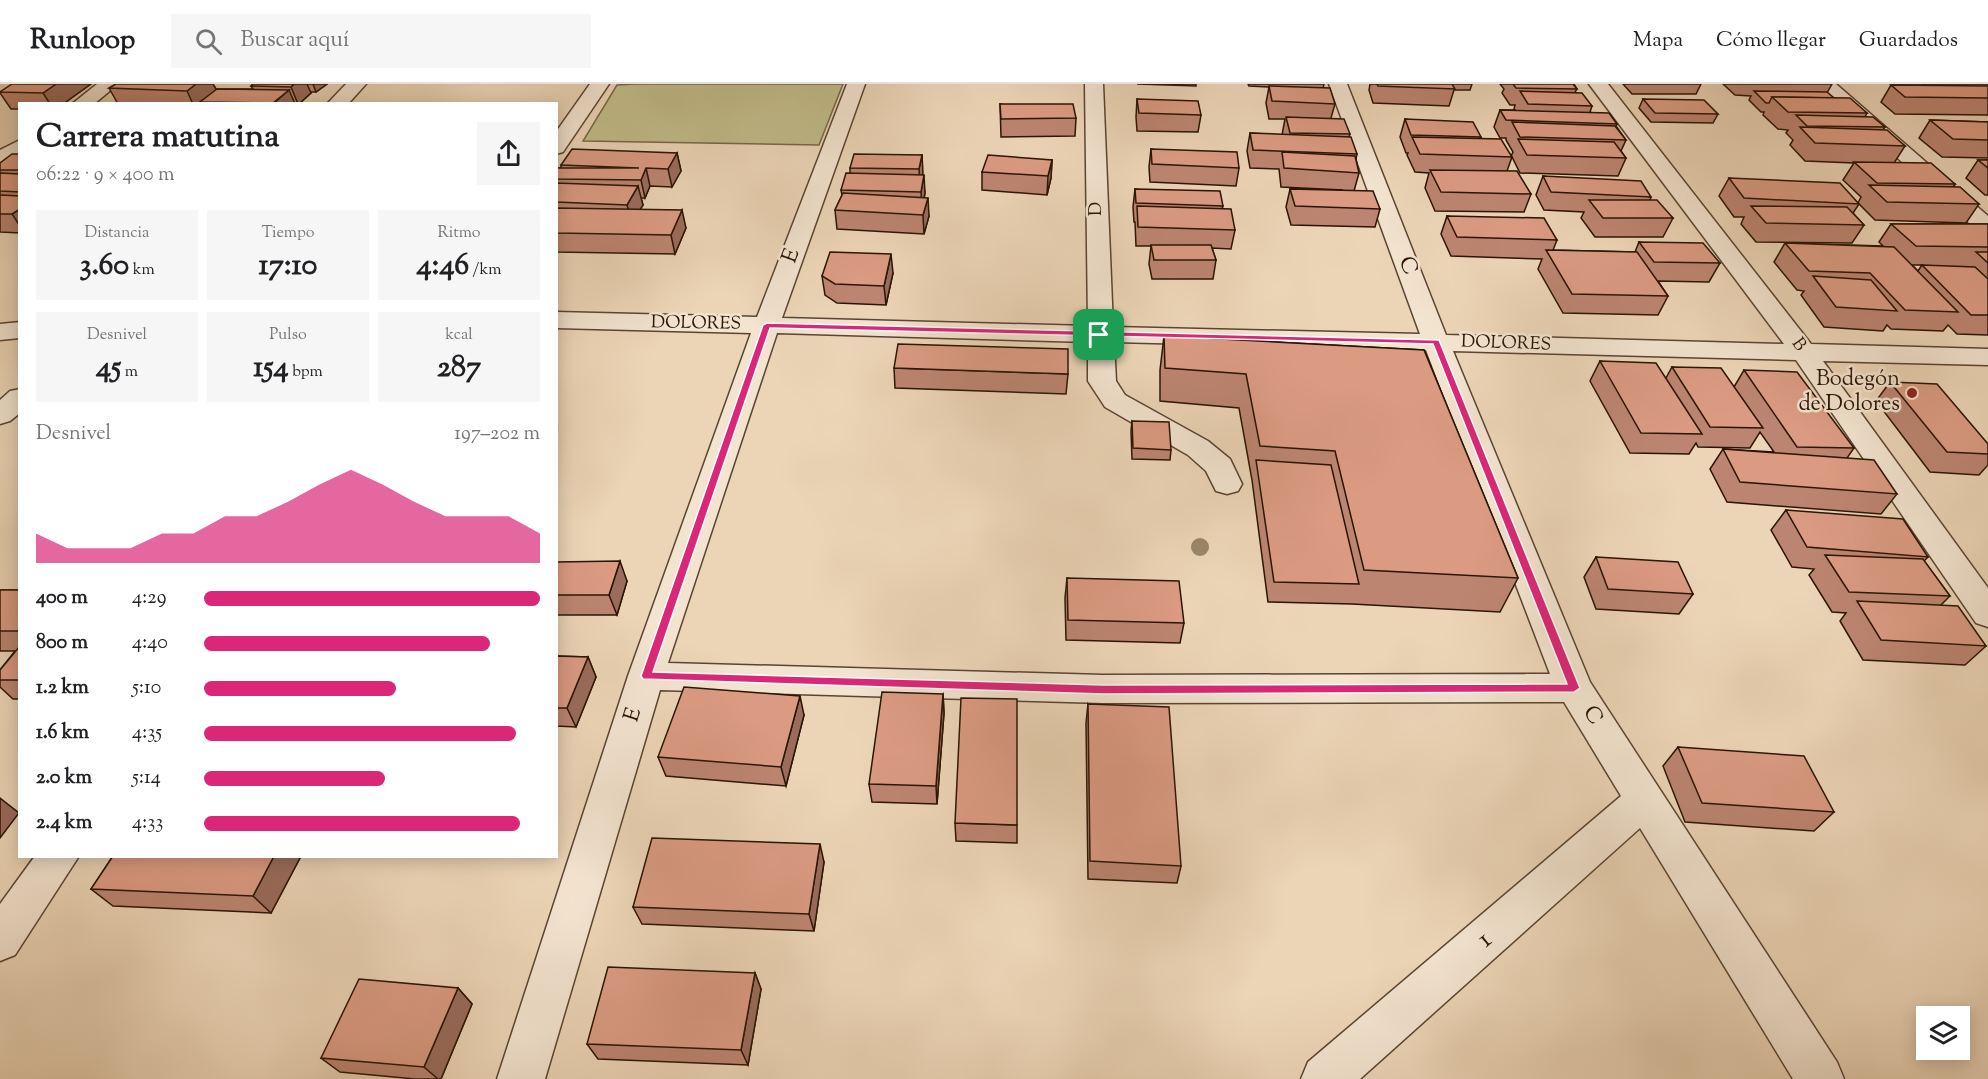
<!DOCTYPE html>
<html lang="es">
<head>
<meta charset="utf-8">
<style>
	:root { --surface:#fff; --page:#f6f6f6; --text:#202124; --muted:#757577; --line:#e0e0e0; --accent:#db2777 }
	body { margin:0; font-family:"Sorts Mill Goudy",serif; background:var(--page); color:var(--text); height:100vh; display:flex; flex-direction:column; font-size:22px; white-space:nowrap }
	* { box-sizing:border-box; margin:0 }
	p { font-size:20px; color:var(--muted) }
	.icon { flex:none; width:33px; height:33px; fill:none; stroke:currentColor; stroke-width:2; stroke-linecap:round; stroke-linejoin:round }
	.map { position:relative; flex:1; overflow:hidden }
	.sheet { position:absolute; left:18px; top:18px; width:540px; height:756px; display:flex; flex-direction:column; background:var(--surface); border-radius:0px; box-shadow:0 3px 15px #0003 }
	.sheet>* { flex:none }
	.tools { position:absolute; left:1916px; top:922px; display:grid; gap:12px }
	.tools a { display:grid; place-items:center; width:54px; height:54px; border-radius:0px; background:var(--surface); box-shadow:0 3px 15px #0003; font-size:30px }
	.pin { position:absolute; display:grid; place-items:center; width:51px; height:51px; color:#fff; margin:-26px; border-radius:12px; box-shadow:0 3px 9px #0006 }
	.round { display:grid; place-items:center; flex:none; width:63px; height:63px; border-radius:0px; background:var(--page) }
	.summary { display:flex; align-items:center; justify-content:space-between; height:102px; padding:0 18px }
	h1 { font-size:33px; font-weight:700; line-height:45px }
	.stats { display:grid; grid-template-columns:repeat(3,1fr); gap:9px; height:102px; padding:6px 18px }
	.stats div { display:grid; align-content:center; border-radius:0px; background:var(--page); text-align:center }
	.stats b { font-size:30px; font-weight:700 }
	.stats small { font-size:16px; font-weight:400 }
	.stats p { font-size:16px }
	.chart { height:168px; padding:12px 18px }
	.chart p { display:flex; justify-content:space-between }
	.chart svg { width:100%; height:108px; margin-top:6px; fill:var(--accent); opacity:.7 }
	ul { padding:0 18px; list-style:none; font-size:20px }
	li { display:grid; grid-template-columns:96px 72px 1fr; align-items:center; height:45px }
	li i { height:15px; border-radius:8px; background:var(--accent) }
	header { display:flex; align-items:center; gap:36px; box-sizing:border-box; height:84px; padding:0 30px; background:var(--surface); border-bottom:2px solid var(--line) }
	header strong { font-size:28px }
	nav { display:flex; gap:33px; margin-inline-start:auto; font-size:21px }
	.search { width:420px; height:54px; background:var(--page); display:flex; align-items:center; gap:15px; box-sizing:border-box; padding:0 21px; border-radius:0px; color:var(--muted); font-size:22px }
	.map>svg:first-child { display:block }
	.green { fill:#c0bb89; stroke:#756846; stroke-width:1.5 }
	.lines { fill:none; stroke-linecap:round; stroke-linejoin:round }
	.minor-casing { stroke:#5a4431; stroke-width:3 }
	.minor { fill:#f3e4d0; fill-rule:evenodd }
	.tree { fill:#9a866b }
	.wall { fill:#bc8571; stroke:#2a1404; stroke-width:1.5; fill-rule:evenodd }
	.shaded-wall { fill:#996c5c; stroke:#2a1404; stroke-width:1.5 }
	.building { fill:#db9b83; stroke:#2a1404; stroke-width:1.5 }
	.route { fill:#db2777; stroke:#fff; stroke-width:1.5; fill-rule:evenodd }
	.poi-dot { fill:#8f2418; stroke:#f3e4d0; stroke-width:2 }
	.labels { text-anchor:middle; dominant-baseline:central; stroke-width:5; stroke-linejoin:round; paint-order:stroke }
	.far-street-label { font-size:18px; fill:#2a1404; stroke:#f3e4d0 }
	.street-label { font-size:22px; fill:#2a1404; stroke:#f3e4d0 }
	.poi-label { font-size:22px; fill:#2a1404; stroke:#f3e4d0; text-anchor:end }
	.near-street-label { font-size:27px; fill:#2a1404; stroke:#f3e4d0 }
</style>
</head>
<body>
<header>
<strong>Runloop</strong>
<div class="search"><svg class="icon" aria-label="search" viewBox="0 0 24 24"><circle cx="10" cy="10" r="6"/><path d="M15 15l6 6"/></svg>Buscar aquí</div>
<nav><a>Mapa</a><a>Cómo llegar</a><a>Guardados</a></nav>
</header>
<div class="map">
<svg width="1988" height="995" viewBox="0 0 1988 995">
	<rect width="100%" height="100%" fill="#ecd5b7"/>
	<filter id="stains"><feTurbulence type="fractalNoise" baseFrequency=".00333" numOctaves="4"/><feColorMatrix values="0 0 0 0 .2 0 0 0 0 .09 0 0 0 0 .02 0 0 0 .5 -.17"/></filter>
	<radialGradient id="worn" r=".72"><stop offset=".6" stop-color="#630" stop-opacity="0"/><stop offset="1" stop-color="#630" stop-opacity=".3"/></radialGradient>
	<polygon class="green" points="635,0 843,0 819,61 583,57 617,1"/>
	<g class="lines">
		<g class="minor-casing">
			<g id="minor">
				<polygon points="97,0 118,0 94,20 72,20"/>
				<polygon points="346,0 366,0 348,20 327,20"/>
				<polygon points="590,0 609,0 563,68 556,70 556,48"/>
				<path d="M 847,0 L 865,0 L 782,234 L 1088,242 L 1085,0 L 1103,0 L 1113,243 L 1420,250 L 1329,0 L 1347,0 L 1446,251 L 1784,260 L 1589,0 L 1608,0 L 1811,260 L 1988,265 L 1988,281 L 1823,277 L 1988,504 L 1988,543 L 1976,539 L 1796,276 L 1453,267 L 1590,598 L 1837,978 L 1844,995 L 1793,995 L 1640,744 L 1360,995 L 1301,995 L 1308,978 L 1621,712 L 1564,618 L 1103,619 L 660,606 L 545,995 L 497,995 L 628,592 L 751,249 L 556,244 L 556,228 L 757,233 ZM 777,249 L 1088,258 L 1088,297 L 1105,323 L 1188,371 L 1206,387 L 1216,407 L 1227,410 L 1238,407 L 1242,400 L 1230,375 L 1208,357 L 1125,311 L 1116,297 L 1114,258 L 1426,266 L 1550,590 L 1103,591 L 668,579 Z"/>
				<polygon points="1816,0 1836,0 1988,132 1988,151 1980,149"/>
				<polygon points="20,56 20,72 0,82 0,66"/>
				<polygon points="20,238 20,254 0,256 0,240"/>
				<polygon points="20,305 20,329 10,337 0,340 0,316 10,307"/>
				<polygon points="35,772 79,772 15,871 0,877 0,820"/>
			</g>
		</g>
		<use href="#minor" class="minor"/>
	</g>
	<circle class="tree" cx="1200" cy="463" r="9"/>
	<g class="wall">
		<polygon points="91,0 63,20 20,20 20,25 11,25 0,9 0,8"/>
		<polygon points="116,0 213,0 216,5 253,5 251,2 253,0 327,0 316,8 311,8 311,9 299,20 118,20 109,4"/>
		<polygon points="1137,0 1196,0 1196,2"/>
		<polygon points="1248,0 1324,0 1323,4 1335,20 1331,34 1350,50 1349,53 1357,70 1356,75 1359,89 1354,107 1380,125 1375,143 1291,141 1286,123 1290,105 1343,106 1281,103 1279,85 1250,84 1247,67 1250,49 1282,51 1285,35 1269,35 1266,19 1269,3 1249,2"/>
		<polygon points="1370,0 1472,0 1470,6 1454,6 1449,22 1373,19 1369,6"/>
		<polygon points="1500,0 1574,0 1577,5 1575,8 1592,22 1590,28 1617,40 1616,42 1626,56 1621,67 1626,74 1618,92 1520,89 1512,73 1507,87 1531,110 1524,128 1435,127 1425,104 1429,89 1415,88 1407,71 1408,69 1406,69 1400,53 1405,35 1481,53 1481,55 1511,72 1513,68 1506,56 1506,54 1500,54 1494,43 1500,26 1515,26 1514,25 1515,21 1510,21 1502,9 1504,5"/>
		<polygon points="1623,0 1701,0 1696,10 1632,10"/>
		<polygon points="1723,0 1832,0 1827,9 1834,14 1867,29 1865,33 1885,43 1883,46 1905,62 1894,79 1955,100 1953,103 1979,120 1966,139 1875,136 1859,120 1853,129 1864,141 1852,159 1756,158 1741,140 1744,133 1734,133 1719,112 1729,94 1858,119 1861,113 1843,96 1854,79 1805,77 1790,61 1793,56 1786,49 1788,46 1778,45 1763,31 1764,28 1761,28 1749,16 1751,12 1735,11"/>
		<polygon points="1923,0 1988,0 1988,31 1895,30 1881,18 1891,1 1925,1"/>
		<polygon points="1137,15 1201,31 1198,48 1137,47 1136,33"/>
		<polygon points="1643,15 1718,30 1713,39 1651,38 1639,24"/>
		<polygon points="1000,20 1076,34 1075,52 1001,53"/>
		<polygon points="1930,36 1988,38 1988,74 1942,73 1919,54"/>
		<polygon points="1151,65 1239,84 1236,102 1150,98 1149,83"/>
		<polygon points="677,69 681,87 672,103 650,102 645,114 641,114 643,121 640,125 686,144 675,170 556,168 556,84 561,84 561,81"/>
		<polygon points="20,70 20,149 0,148 0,79"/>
		<polygon points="922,71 922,91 925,109 924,114 929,132 924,150 837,145 835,126 842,111 841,106 850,89 850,84"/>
		<polygon points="1052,76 1051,94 1047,111 982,106 982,88"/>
		<polygon points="1978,76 1988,76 1988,111 1985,111 1966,94"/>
		<polygon points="1543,92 1651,113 1650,116 1673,134 1663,153 1595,153 1581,134 1584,128 1544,126 1536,111"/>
		<polygon points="1135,105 1223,122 1222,125 1235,146 1231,165 1212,164 1216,176 1213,195 1152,195 1149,180 1151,162 1136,162 1135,138 1134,138 1133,123"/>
		<polygon points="1447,132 1557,156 1553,166 1635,168 1639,158 1720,179 1709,198 1658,197 1668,212 1658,231 1563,229 1538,185 1542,175 1451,172 1441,150"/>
		<path d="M 1891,140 L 1988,140 L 1988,251 L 1957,250 L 1948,241 L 1943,247 L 1891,245 L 1887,241 L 1883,247 L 1824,243 L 1801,211 L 1804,207 L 1797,206 L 1774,178 L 1785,159 L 1883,162 L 1879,158 ZM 1912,181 L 1922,181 L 1918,187 Z"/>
		<polygon points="893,189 886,221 837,219 825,211 822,192"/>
		<polygon points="1164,252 1424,266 1518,494 1500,528 1352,520 1268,518 1252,396 1239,324 1160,317 1160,286"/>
		<polygon points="1600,277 1666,294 1672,283 1734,303 1744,286 1854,364 1847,374 1897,410 1881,430 1727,418 1710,385 1723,365 1774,368 1760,348 1750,364 1698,363 1696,359 1689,370 1630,369 1590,297"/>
		<polygon points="894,284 1068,290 1066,310 895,304"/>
		<polygon points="1890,298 1988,360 1988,381 1979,391 1930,388 1876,317"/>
		<polygon points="1132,337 1171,366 1170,376 1132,375 1131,347"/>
		<polygon points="1786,426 1928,473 1924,477 1950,512 1941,521 1986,562 1965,581 1863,576 1840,537 1846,529 1832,528 1809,491 1814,485 1792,483 1771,446"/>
		<polygon points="1596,473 1693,510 1679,530 1596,525 1584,493"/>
		<polygon points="556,478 627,497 617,531 556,531"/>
		<polygon points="1067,494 1184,539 1180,559 1066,556 1065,514"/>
		<polygon points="0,506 20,506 20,615 13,615 0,603 0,586 15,567 0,567"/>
		<polygon points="556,572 588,573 596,593 576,643 556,642"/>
		<polygon points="943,610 944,629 937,720 872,718 869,700"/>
		<polygon points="1088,620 1181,782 1177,799 1088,795 1086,639"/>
		<polygon points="804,631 786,702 666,692 658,673"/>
		<polygon points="1678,663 1834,728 1814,747 1685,738 1663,682"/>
		<polygon points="955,739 1017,741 1017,759 956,757"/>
		<polygon points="113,772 301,772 271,829 113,822 91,805"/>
		<polygon points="824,778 814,847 642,840 633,823"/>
		<polygon points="755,889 761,905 748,981 598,975 587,960"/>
		<polygon points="458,904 472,920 441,995 415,995 340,988 321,974"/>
	</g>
	<g class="shaded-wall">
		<polygon points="56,0 91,0 63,20 50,20 43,9"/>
		<polygon points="196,0 213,0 217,7 200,18 201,20 193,20 187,7"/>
		<polygon points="294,0 307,0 311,9 299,20 298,20 291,3"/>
		<polygon points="313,0 327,0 316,8"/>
		<polygon points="289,6 295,20 273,20"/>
		<polygon points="677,69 681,87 672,103 668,85"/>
		<polygon points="922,71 923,89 920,104 919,85"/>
		<polygon points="1052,76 1051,94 1047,111 1048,92"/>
		<polygon points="646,84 650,102 645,114 641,96"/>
		<polygon points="924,91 925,109 922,126 921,108"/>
		<polygon points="638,102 643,121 632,140 627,121"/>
		<polygon points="928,114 929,132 924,150 923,131"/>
		<polygon points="20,125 20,142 12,130"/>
		<polygon points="682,126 686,144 675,170 671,151"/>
		<polygon points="891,170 893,189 886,221 884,202"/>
		<polygon points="620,477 627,497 617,531 609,511"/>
		<polygon points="588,573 596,593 576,643 567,624"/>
		<polygon points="943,610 944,629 937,720 936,702"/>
		<polygon points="800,612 804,631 786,702 781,683"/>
		<polygon points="0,714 19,729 0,754"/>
		<polygon points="820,760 824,778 814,847 809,830"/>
		<polygon points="274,772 301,772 271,829 253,812"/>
		<polygon points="755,889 761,905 748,981 741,966"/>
		<polygon points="458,904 472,920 441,995 438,995 424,983"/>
	</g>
	<g class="building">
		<polygon points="12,0 56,0 43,9 0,8"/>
		<polygon points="116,0 196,0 187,7 109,4"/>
		<polygon points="253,0 294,0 291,3 251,2"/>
		<polygon points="1377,0 1452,0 1455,5 1378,2"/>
		<polygon points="1513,0 1573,0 1577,5 1516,4"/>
		<polygon points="1891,1 1988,2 1988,14 1905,13"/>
		<polygon points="1269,2 1330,4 1335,20 1272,17"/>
		<polygon points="217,5 289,6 273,19 200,18"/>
		<polygon points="1520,7 1582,9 1592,22 1528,20"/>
		<polygon points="1754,7 1827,8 1834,14 1772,13 1769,19 1766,19"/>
		<polygon points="1772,13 1850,14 1867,29 1788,28"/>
		<polygon points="1137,15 1198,17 1201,31 1139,29"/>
		<polygon points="1643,15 1704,16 1718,30 1655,29"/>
		<polygon points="1000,20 1073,20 1076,34 1001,35"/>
		<polygon points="1500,26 1609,29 1617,40 1506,36"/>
		<polygon points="1796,31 1873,33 1885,43 1807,42"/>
		<polygon points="1286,33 1344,35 1350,50 1290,49"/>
		<polygon points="1405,35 1473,38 1481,53 1411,51"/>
		<polygon points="1930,36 1988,38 1988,56 1953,55"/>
		<polygon points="1512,38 1615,42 1626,56 1520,53"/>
		<polygon points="1800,43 1887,46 1905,62 1815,59"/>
		<polygon points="1250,49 1351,53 1357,70 1253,66"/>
		<polygon points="1412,53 1501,55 1512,73 1420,70"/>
		<polygon points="1518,55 1614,58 1626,74 1527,71"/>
		<polygon points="572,65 677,69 668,85 646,84 641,96 556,95 556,84 639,84 561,81"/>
		<polygon points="1151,65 1237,68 1239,84 1152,80"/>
		<polygon points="1282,68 1355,72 1359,89 1284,84"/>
		<polygon points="12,70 20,70 20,86 0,86 0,79"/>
		<polygon points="854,70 922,71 919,85 850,84"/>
		<polygon points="988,71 1052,76 1048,92 982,88"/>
		<polygon points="1978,76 1988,76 1988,84"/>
		<polygon points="1854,78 1931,79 1955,100 1877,99"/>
		<polygon points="1430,86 1517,87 1531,110 1441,108"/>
		<polygon points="0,89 20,90 20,108 0,107"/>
		<polygon points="846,89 924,91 921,108 841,106"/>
		<polygon points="1543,92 1641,97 1651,113 1551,108"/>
		<polygon points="1729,94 1840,99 1859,120 1744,114"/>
		<polygon points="556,99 638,102 627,121 556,118"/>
		<polygon points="1869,101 1960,103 1979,120 1887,118"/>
		<polygon points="1135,105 1220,107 1223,122 1136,119"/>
		<polygon points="1290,105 1373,107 1380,125 1295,122"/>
		<polygon points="843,109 928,114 923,131 835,126"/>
		<polygon points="0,111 20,112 20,125 12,130 0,130"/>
		<polygon points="1589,116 1657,116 1673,134 1603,134"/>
		<polygon points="1137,122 1231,125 1235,146 1138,143"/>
		<polygon points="1751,122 1847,123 1864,141 1766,139"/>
		<polygon points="556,124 682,126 671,151 556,149"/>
		<polygon points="1447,132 1544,134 1557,156 1457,153"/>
		<polygon points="1891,140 1988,140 1988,163 1916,162"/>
		<polygon points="1639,158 1703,159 1720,179 1654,178"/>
		<polygon points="1785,159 1894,163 1958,228 1905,226 1870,189 1809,187"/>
		<polygon points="1151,161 1211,161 1216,176 1154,176"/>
		<polygon points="1546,166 1637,168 1668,212 1572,210"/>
		<polygon points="830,168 891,170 884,202 835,200 822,192"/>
		<polygon points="1976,168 1988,168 1988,179"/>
		<polygon points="1922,181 1975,183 1988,195 1988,231 1971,231"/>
		<polygon points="1813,192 1871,196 1897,227 1836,223"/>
		<polygon points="1164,252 1424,266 1518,494 1364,486 1335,367 1260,362 1246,290 1165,284"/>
		<polygon points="898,260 1068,265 1068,290 894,284"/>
		<polygon points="1600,277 1656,279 1702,350 1641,349"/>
		<polygon points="1672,283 1721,284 1763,344 1710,343"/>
		<polygon points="1744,286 1797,288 1854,364 1797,363"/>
		<polygon points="1890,298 1937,300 1988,360 1988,370 1947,368"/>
		<polygon points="1132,337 1169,338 1171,366 1133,364"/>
		<polygon points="1723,365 1874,376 1897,410 1740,398"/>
		<polygon points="1256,376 1331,381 1359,500 1274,498"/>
		<polygon points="1786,426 1903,435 1928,473 1807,463"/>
		<polygon points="1825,471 1923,475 1950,512 1849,508"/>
		<polygon points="1596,473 1678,478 1693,510 1608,505"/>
		<polygon points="620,477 609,511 556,511 556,478"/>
		<polygon points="1067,494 1179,497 1184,539 1068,536"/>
		<rect x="0" y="506" width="20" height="41"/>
		<polygon points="1857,517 1958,522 1986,562 1881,556"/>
		<polygon points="20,562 20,596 0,596 0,586"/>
		<polygon points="556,572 588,573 567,624 556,624"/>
		<polygon points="684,603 800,612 781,683 658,673"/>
		<polygon points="882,608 943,610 936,702 869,700"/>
		<polygon points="961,614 1017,615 1017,741 955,739"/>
		<polygon points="1088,620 1169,623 1181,782 1090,777"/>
		<polygon points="1678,663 1804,672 1834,728 1702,719"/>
		<polygon points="652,754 820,760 809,830 633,823"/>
		<polygon points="113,772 274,772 253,812 91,805"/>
		<polygon points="608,883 755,889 741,966 587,960"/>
		<polygon points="359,895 458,904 424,983 321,974"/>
	</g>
	<path class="route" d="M 767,239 L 1439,256 L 1580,604 L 1574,608 L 1103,610 L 643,595 L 641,592 L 763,241 ZM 770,244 L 1433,260 L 1567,600 L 1103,601 L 653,588 Z"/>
	<circle class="poi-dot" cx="1912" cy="309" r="6"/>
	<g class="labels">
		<g class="far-street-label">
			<text transform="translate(1097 125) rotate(-91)">D</text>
			<text transform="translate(696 240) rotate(1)">DOLORES</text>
			<text transform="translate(1506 260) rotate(2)">DOLORES</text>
			<text transform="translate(1798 261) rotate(54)">B</text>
		</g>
		<g class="street-label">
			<text transform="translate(792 172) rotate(-70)">E</text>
			<text transform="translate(1407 182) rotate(69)">C</text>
			<text transform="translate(634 631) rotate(-73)">E</text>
			<text transform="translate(1592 632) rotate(58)">C</text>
		</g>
		<g class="poi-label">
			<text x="1900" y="296">Bodegón<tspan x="1900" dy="25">de Dolores</tspan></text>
		</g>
		<g class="near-street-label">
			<text transform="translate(1485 856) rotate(-41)">1</text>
		</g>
	</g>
	<rect width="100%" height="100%" filter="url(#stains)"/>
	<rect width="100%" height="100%" fill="url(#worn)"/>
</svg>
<div class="tools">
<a><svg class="icon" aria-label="layers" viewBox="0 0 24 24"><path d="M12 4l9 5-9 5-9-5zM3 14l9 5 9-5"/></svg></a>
</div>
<div class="pin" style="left:1099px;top:251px;background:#1e9e55"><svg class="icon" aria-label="arrive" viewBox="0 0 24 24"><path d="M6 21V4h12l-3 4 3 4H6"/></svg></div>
<section class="sheet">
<div class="summary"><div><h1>Carrera matutina</h1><p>06:22 · 9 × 400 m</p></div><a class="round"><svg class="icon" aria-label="share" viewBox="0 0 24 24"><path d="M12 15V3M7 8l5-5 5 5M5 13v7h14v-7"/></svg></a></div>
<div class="stats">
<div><p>Distancia</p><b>3.60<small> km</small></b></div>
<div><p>Tiempo</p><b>17:10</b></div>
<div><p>Ritmo</p><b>4:46<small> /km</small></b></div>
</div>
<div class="stats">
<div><p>Desnivel</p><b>45<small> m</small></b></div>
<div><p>Pulso</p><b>154<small> bpm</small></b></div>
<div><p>kcal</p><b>287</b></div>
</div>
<div class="chart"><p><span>Desnivel</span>197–202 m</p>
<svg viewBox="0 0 160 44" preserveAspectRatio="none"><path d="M0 44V32L10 38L20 38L30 38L40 32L50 32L60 25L70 25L80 19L90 12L100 6L110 12L120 19L130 25L140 25L150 25L160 32V44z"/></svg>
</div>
<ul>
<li><b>400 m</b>4:29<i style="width:100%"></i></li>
<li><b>800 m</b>4:40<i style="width:85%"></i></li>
<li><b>1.2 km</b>5:10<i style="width:57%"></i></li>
<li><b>1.6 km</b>4:35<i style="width:93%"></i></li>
<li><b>2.0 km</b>5:14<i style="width:54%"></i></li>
<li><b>2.4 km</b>4:33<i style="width:94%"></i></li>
</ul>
</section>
</div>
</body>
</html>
